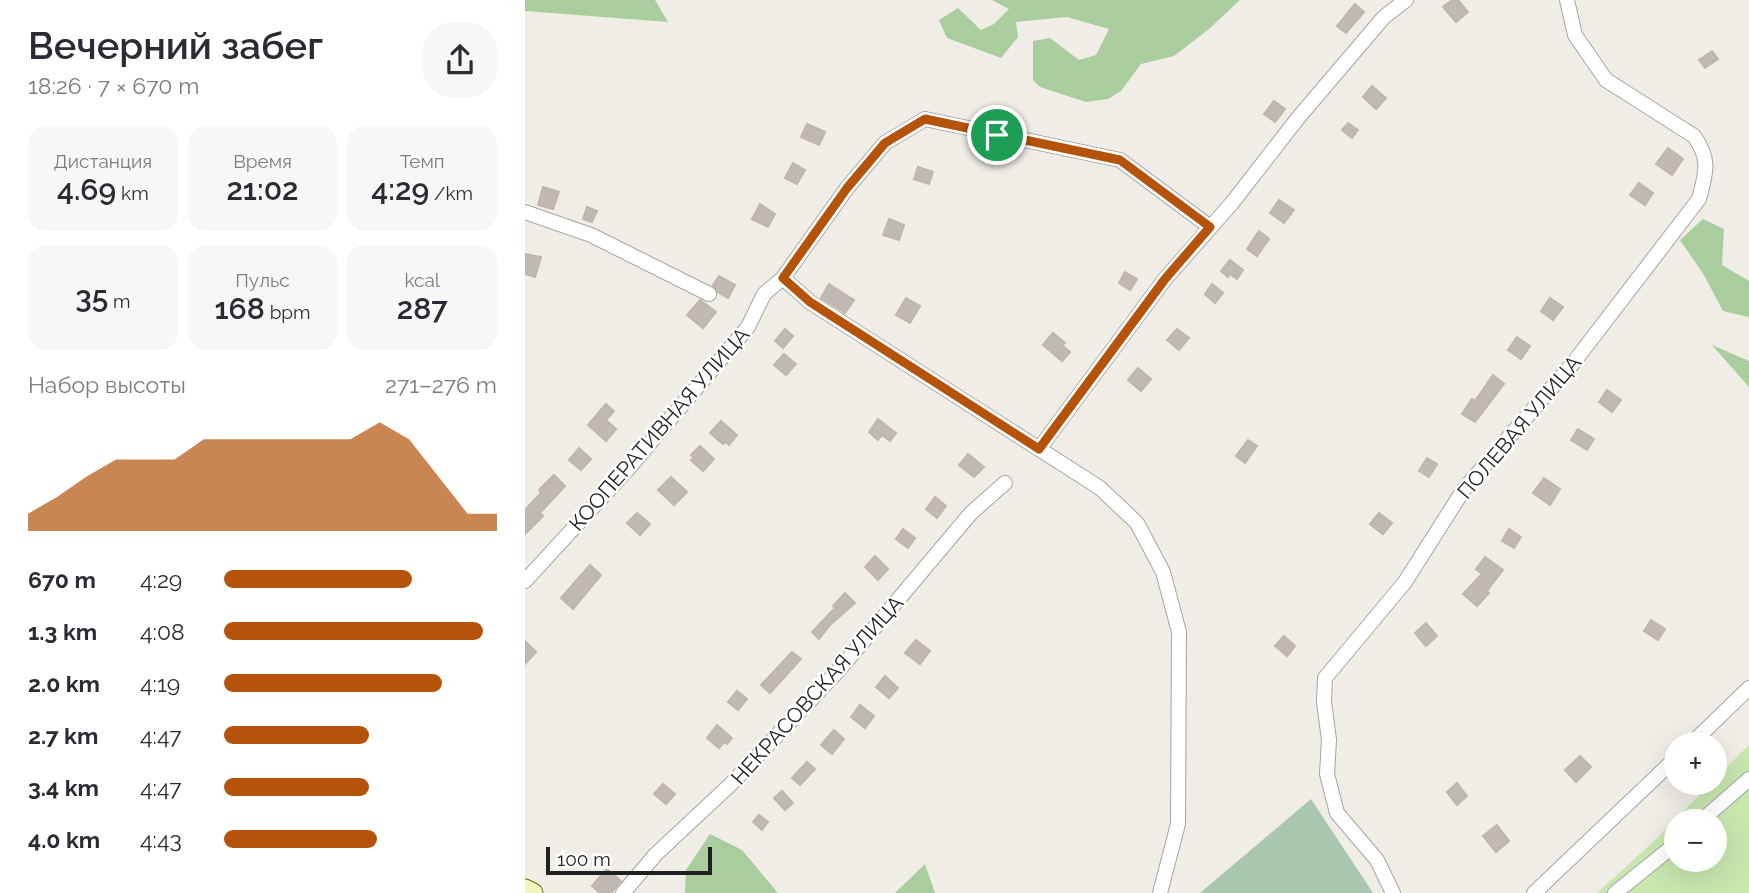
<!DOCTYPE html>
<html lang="ru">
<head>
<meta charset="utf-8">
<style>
	:root { --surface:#fff; --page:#f7f7f7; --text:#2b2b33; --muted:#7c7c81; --accent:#b45309 }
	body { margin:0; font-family:Raleway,sans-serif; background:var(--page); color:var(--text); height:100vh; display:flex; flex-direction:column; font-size:26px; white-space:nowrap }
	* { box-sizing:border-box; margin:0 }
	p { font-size:23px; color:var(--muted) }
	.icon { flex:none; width:38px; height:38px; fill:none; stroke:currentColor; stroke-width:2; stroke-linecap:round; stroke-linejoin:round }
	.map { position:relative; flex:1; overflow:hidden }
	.drawer { display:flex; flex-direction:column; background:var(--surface); width:525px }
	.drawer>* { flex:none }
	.tools { position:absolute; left:1139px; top:732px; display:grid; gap:14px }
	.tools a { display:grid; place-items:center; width:63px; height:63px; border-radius:50%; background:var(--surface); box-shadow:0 7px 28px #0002; font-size:35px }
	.scale { position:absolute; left:21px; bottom:18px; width:166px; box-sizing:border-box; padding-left:7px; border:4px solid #202020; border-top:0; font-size:19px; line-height:24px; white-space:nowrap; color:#202020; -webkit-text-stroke:5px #fff; paint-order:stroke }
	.pin { position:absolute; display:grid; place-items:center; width:60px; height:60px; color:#fff; margin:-30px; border:4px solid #fff; border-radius:50%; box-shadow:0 2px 7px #0007 }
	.round { display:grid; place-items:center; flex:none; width:74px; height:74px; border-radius:28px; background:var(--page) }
	.summary { display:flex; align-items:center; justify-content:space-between; height:119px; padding:0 28px }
	h1 { font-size:38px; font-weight:600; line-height:52px }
	.stats { display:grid; grid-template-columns:repeat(3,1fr); gap:10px; height:119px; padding:7px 28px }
	.stats div { display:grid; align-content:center; border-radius:18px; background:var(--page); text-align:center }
	.stats b { font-size:30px; font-weight:600 }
	.stats small { font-size:19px; font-weight:400 }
	.stats p { font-size:19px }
	.chart { height:196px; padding:14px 28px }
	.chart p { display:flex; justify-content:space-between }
	.chart svg { width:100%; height:126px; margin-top:7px; fill:var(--accent); opacity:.7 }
	ul { padding:0 28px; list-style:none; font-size:23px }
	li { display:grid; grid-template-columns:112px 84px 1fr; align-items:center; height:52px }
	li i { height:18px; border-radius:9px; background:var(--accent) }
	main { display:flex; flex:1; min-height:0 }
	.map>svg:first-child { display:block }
	.grass { fill:#c8e7af; fill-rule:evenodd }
	.forest { fill:#a9cd9d }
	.cemetery { fill:#a9c7af }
	.building { fill:#c0b9b3; stroke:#c1b5a9; stroke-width:2 }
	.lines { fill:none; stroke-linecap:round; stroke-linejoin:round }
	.street-casing { stroke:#a4a4a4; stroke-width:16 }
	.secondary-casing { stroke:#62720b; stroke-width:21 }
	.street { stroke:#fff; stroke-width:14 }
	.secondary { stroke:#f1f6be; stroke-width:19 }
	.route-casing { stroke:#fff; stroke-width:14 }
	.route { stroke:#b45309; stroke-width:9 }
	.labels { text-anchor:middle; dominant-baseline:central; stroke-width:5; stroke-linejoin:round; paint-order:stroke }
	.street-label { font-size:21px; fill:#202020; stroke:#fff }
</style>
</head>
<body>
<main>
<section class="drawer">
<div class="summary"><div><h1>Вечерний забег</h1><p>18:26 · 7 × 670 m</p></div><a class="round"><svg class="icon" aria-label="share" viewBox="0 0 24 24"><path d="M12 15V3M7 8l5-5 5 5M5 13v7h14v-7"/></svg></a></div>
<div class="stats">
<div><p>Дистанция</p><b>4.69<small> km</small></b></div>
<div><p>Время</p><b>21:02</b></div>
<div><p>Темп</p><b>4:29<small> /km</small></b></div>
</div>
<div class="stats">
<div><b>35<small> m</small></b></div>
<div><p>Пульс</p><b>168<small> bpm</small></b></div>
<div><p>kcal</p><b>287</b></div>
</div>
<div class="chart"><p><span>Набор высоты</span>271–276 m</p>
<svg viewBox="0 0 160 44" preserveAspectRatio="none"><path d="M0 44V38L10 32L20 25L30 19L40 19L50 19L60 12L70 12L80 12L90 12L100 12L110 12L120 6L130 12L140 25L150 38L160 38V44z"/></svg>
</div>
<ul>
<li><b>670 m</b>4:29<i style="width:69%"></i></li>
<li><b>1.3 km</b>4:08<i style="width:95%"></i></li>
<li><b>2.0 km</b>4:19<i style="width:80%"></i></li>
<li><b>2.7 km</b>4:47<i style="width:53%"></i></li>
<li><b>3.4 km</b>4:47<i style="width:53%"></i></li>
<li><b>4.0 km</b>4:43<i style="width:56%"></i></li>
</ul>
</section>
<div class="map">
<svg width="1224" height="893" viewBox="0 0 1224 893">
	<rect width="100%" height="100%" fill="#f0ede6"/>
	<path class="grass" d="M 1224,745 L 1224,893 L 1072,893 L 1128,842 L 1187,782 L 1190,782 L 1190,779 ZM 1152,821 L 1190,821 L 1190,859 L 1152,859 Z"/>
	<g class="forest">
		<polygon points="0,0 130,0 143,22 0,11"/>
		<polygon points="467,0 715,0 684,29 649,56 616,64 596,91 583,99 561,102 515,87 508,80 508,41 525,38 554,60 571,55 584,29 542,17 491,22 493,37 476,58 422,38 414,20 433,8 456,30 469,24 484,9"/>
		<polygon points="1178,219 1199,229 1197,265 1224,281 1224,317 1198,311 1179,275 1155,240"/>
		<polygon points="1187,345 1224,361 1224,387"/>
		<polygon points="185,834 217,850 253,893 160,893 161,870"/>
		<polygon points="400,864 410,893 370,893"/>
	</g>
	<polygon class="cemetery" points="786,799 848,893 675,893"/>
	<g class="building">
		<polygon points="927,0 933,0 943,12 931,22 918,7"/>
		<polygon points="830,4 839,12 821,33 812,26"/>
		<polygon points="1187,51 1193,59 1180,68 1174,60"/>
		<polygon points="847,86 861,98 851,109 838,97"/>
		<polygon points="749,101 760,109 750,122 739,114"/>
		<polygon points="823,123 833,130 827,138 817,130"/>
		<polygon points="282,124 300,132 294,145 276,137"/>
		<polygon points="1143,148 1158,159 1147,175 1131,164"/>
		<polygon points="268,163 280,170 272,184 260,178"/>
		<polygon points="393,167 408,172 404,184 389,179"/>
		<polygon points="1114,183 1128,193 1120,205 1105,195"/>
		<polygon points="18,187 34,192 28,209 13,205"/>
		<polygon points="754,200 769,210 759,223 745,213"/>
		<polygon points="235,204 250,214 243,227 227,219"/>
		<polygon points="62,207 72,211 67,222 58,219"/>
		<polygon points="364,219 379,225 374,240 358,235"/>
		<polygon points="734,231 744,239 732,256 722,249"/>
		<polygon points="0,254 16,257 10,277 0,274"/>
		<polygon points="705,260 718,270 712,279 705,274 703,277 696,271"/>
		<polygon points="600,272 612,279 605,290 594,283"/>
		<polygon points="194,276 210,285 203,298 193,292 188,285"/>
		<polygon points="304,284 329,300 320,313 296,298"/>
		<polygon points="687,284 698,293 690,303 680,294"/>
		<polygon points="381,298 395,306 385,323 371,315"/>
		<polygon points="1025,298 1038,307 1028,320 1016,311"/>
		<polygon points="175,300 191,312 178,328 162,315"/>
		<polygon points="260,329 268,336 258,348 250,341"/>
		<polygon points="652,329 664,338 654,350 642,340"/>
		<polygon points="528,333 540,343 537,345 545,352 537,361 518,345"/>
		<polygon points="992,337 1005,346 996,359 983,350"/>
		<polygon points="259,354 271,364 261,375 249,365"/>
		<polygon points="613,368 626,379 616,391 603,380"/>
		<polygon points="968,375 979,384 950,422 937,414 947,399 950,401"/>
		<polygon points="1082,390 1096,400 1087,412 1074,402"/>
		<polygon points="81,404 89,411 81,420 91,429 81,441 63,425"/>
		<polygon points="353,419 371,433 365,441 357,435 353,440 344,432"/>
		<polygon points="196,421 212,435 204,445 201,442 198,444 185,433"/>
		<polygon points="1053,429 1069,439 1062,450 1046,440"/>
		<polygon points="723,440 732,446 720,463 711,456"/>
		<polygon points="175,446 189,459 178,471 166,460 169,458 166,455"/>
		<polygon points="54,448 66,459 56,470 44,460"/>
		<polygon points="443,454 459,467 449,477 434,465"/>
		<polygon points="902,458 912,464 904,477 894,471"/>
		<polygon points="29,475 40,486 15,513 18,516 0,534 0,510 16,493 14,490"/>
		<polygon points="146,477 162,492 149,505 133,490"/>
		<polygon points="1019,478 1035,489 1025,505 1008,493"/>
		<polygon points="410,497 421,506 412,518 401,509"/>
		<polygon points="112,513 125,524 115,535 102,523"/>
		<polygon points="854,513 867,523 858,534 845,524"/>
		<polygon points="378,529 390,538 383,548 371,539"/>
		<polygon points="984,529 996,537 989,548 977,541"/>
		<polygon points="350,556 363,569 353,580 340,567"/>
		<polygon points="960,557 978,570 962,591 964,593 952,606 938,594 957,574 951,569"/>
		<polygon points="65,565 76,575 48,609 36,598"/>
		<polygon points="320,593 330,603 305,625 294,639 287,632 310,608 308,606"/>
		<polygon points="1126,620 1140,629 1133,640 1119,631"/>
		<polygon points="901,623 912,636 901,646 890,633"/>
		<polygon points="759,636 770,646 762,656 750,646"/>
		<polygon points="391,640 405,651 395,664 380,653"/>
		<polygon points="0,641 11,652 0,664"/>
		<polygon points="267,652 276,659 245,693 236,685"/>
		<polygon points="360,676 373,688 364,698 351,687"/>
		<polygon points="212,691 222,699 213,710 203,702"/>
		<polygon points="335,705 349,716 340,728 326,717"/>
		<polygon points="192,725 207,738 202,744 199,742 194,748 182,738"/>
		<polygon points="309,730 319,739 307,754 296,745"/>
		<polygon points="1055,756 1066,767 1051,782 1040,770"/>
		<polygon points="282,762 290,769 275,785 267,778"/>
		<polygon points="932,783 942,796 932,805 922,792"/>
		<polygon points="138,784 150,794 141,804 129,794"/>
		<polygon points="257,791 268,803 260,810 249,798"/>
		<polygon points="234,815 243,822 237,830 228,822"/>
		<polygon points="972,825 984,841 971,852 958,836"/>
		<polygon points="82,869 96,881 86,893 75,893 67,886"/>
	</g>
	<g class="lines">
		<g class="street-casing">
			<g id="street">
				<polyline points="0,212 66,235 184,294"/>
				<polyline points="258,278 285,302 575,488 612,523 638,572 654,632 653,824 635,893"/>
				<polyline points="514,449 640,279 707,203 773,118 859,17 881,0"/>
				<polyline points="0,581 102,470 223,327 239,294 258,278 322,188 360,143 400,119 595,160 685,227"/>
				<polyline points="1166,744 1224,688"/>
				<polyline points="1176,821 1224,779"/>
				<polyline points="98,893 131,854 205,785 313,671 446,513 480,483"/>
				<path d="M 868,893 L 852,860 L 812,813 L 802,774 L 804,740 L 799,702 L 800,678 L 880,582 L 939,489 L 1049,362 L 1174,199 C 1181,172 1186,160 1169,136 L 1081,80 L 1050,35 L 1042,0"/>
				<polyline points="1009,893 1152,757"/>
				<polyline points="1090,893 1152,843"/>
			</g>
		</g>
		<g class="secondary-casing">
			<polyline id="secondary" points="0,889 8,893"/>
		</g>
		<use href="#street" class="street"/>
		<use href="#secondary" class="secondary"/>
	</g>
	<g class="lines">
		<g class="route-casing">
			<polygon id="route" points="400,119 595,160 685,227 640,279 514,449 285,302 258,278 322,188 360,143"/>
		</g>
		<use href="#route" class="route"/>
	</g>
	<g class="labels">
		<g class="street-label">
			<text transform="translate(994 427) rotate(-50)">ПОЛЕВАЯ УЛИЦА</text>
			<text transform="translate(134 429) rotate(-49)">КООПЕРАТИВНАЯ УЛИЦА</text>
			<text transform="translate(292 690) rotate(-48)">НЕКРАСОВСКАЯ УЛИЦА</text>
		</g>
	</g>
</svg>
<div class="tools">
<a>+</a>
<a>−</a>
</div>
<div class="scale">100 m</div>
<div class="pin" style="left:472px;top:135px;background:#1e9e55"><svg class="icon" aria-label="arrive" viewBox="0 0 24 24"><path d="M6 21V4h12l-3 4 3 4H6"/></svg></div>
</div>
</main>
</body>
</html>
